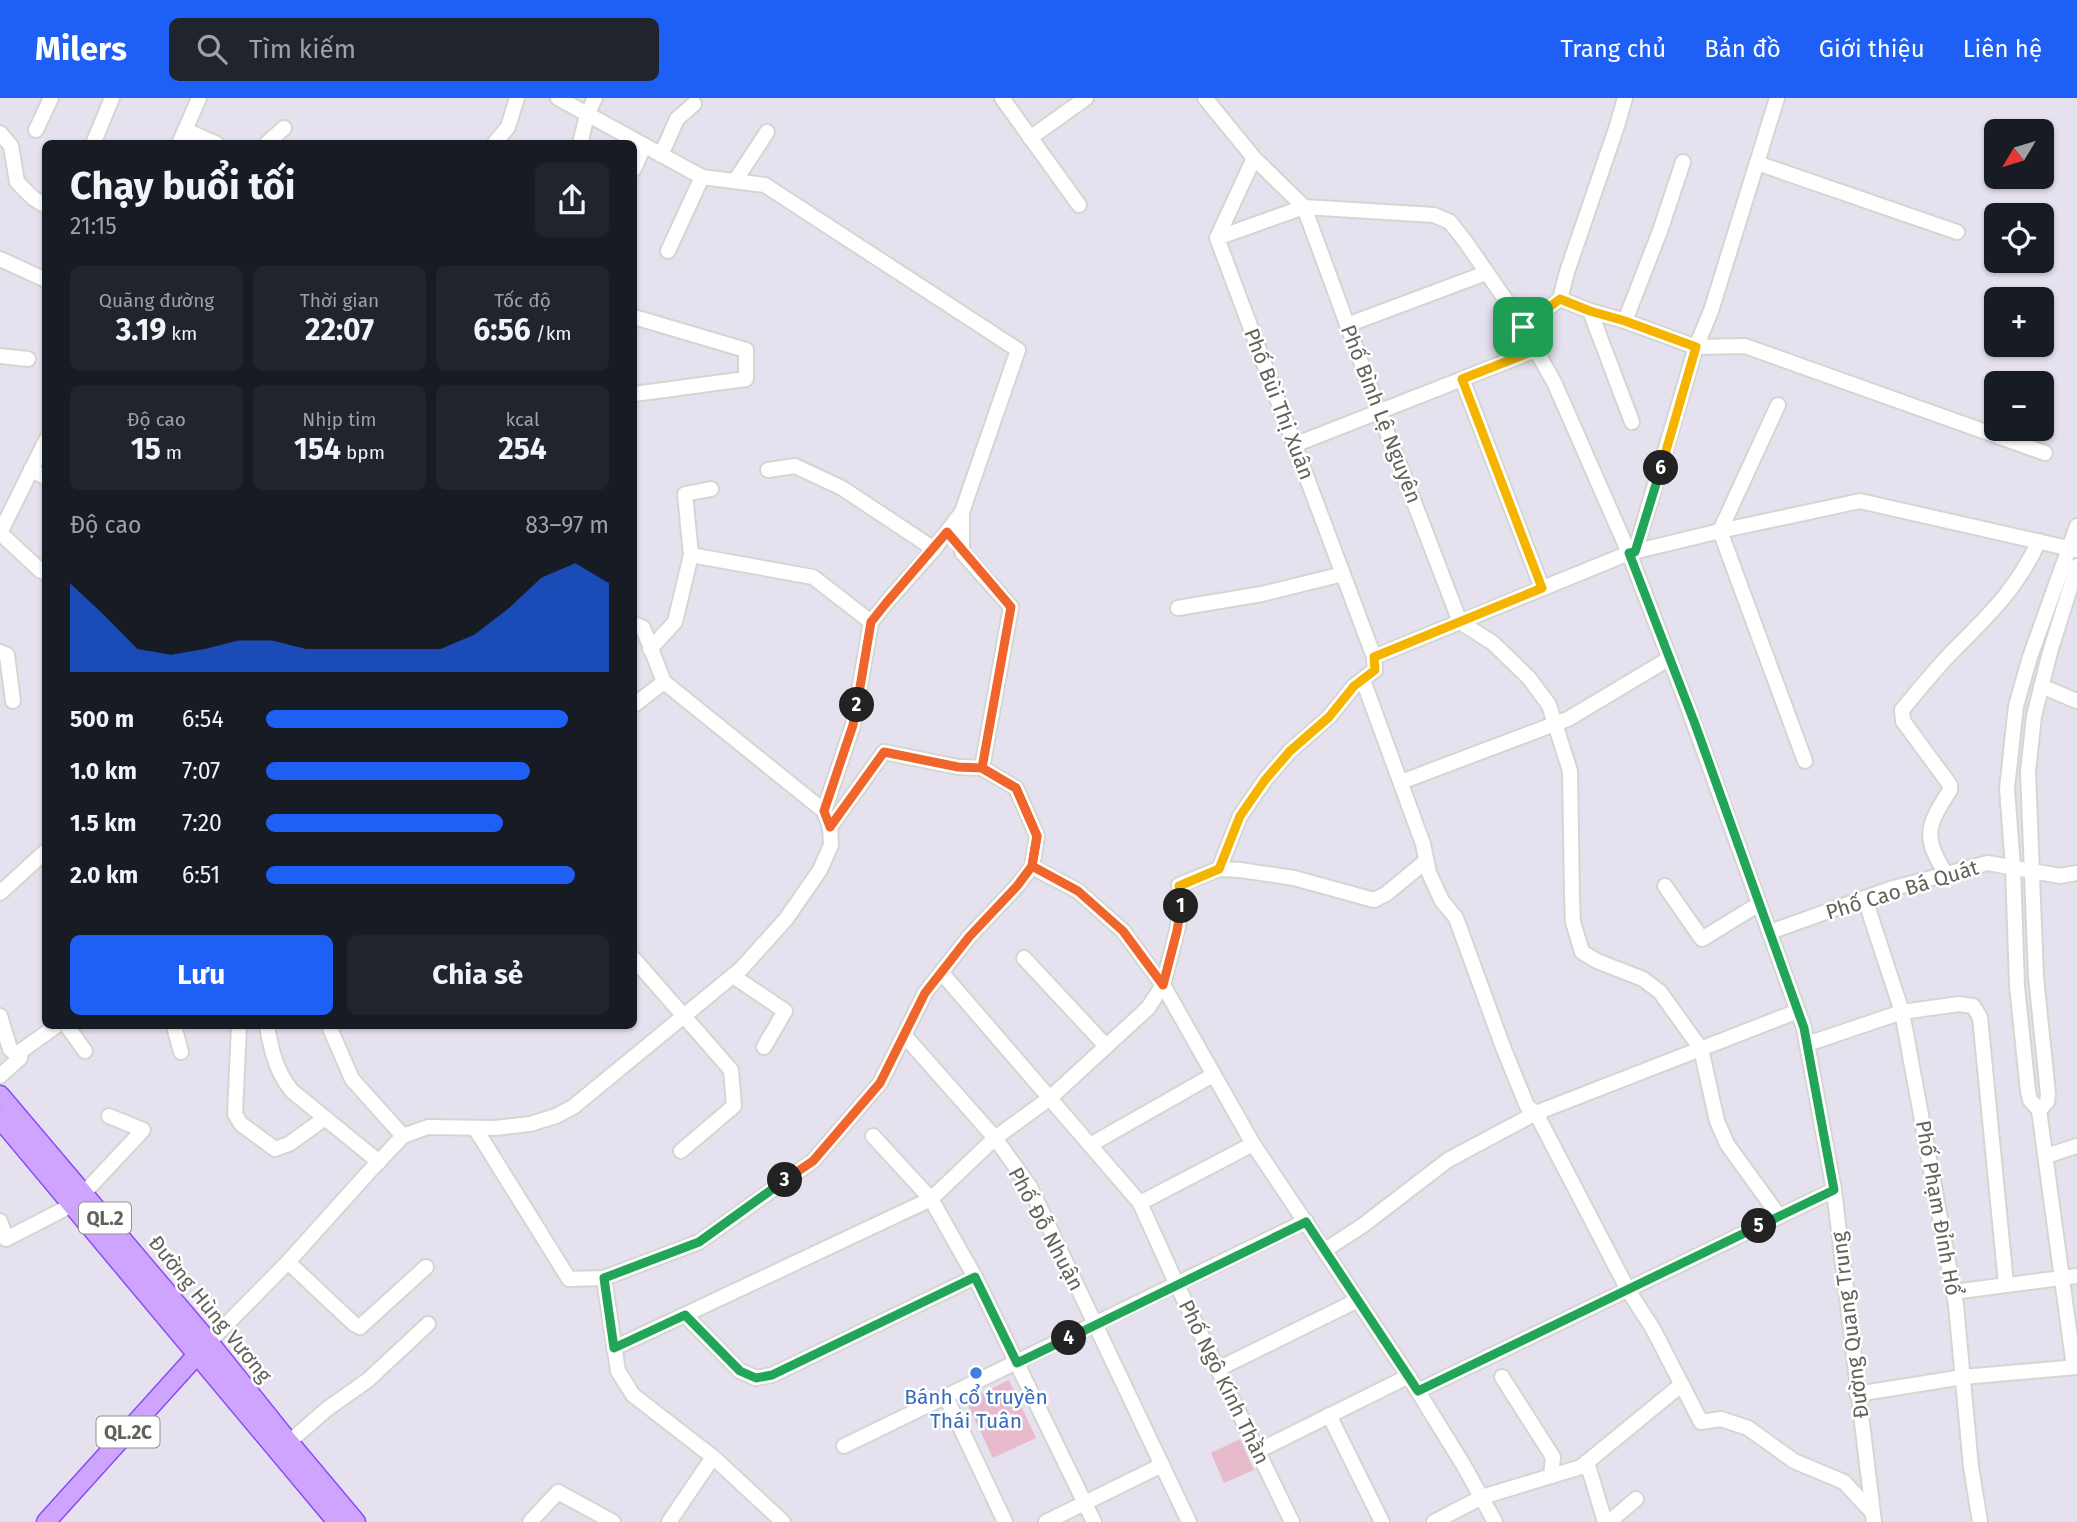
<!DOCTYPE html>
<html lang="vi">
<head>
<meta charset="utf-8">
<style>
	:root { --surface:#171b24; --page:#20242c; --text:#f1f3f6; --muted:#9ea1a6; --accent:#1e60f6 }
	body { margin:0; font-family:"Fira Sans",sans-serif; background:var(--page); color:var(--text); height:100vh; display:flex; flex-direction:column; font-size:26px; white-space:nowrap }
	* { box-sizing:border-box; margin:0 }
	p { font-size:23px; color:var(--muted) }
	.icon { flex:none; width:38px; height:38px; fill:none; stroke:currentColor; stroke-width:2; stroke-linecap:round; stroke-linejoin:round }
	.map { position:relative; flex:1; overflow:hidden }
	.details { position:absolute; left:42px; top:42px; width:595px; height:889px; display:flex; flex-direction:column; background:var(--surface); border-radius:10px; box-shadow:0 2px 5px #0004 }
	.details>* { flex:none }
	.needle { width:46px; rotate:232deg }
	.fabs { position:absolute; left:1984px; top:21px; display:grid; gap:14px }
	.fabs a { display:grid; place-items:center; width:70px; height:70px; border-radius:10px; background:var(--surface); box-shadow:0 2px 5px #0004; font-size:35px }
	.pin { position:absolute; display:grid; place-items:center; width:60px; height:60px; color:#fff; margin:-30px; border-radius:14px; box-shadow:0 4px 10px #0006 }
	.km { position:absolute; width:35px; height:35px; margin:-18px; border-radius:50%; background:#222; color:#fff; font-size:19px; line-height:35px; text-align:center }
	.round { display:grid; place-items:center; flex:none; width:74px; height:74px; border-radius:10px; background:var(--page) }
	.headline { display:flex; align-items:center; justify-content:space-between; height:119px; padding:0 28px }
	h1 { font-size:38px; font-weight:700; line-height:52px }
	.figures { display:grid; grid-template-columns:repeat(3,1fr); gap:10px; height:119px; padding:7px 28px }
	.figures div { display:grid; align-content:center; border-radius:10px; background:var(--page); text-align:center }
	.figures b { font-size:30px; font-weight:700 }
	.figures small { font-size:19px; font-weight:400 }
	.figures p { font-size:19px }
	.chart { height:196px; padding:14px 28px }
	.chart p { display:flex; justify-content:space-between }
	.chart svg { width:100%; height:126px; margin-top:7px; fill:var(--accent); opacity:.7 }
	.primary-button { display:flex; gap:14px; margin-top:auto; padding:14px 28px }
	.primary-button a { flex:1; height:80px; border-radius:10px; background:var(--accent); color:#fff; font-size:28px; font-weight:700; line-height:80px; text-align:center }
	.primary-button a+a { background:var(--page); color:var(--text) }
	ul { padding:0 28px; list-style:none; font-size:23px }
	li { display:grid; grid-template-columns:112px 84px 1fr; align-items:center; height:52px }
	li i { height:18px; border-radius:9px; background:var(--accent) }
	header { display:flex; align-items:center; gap:42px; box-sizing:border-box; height:98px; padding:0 35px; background:var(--accent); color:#fff }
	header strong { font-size:33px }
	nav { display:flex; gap:38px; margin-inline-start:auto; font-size:24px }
	.search { width:490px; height:63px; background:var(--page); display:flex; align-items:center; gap:18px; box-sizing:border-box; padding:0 24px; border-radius:10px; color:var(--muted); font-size:26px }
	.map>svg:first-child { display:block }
	.green { fill:#e8bbcc }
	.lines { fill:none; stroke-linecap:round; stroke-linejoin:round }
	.minor-casing { stroke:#d4d7cf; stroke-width:18 }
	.major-casing { stroke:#874cfc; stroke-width:21 }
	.minor { stroke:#fff; stroke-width:14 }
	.major { stroke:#cea4ff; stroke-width:18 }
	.split-1-casing { stroke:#fff; stroke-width:14 }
	.split-2-casing { stroke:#fff; stroke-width:14 }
	.split-3-casing { stroke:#fff; stroke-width:14 }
	.split-4-casing { stroke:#fff; stroke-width:14 }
	.split-5-casing { stroke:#fff; stroke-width:14 }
	.split-6-casing { stroke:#fff; stroke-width:14 }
	.split-7-casing { stroke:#fff; stroke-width:14 }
	.split-1 { stroke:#f5b400; stroke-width:9 }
	.split-2 { stroke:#f0652b; stroke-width:9 }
	.split-3 { stroke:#f0652b; stroke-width:9 }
	.split-4 { stroke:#22a559; stroke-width:9 }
	.split-5 { stroke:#22a559; stroke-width:9 }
	.split-6 { stroke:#22a559; stroke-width:9 }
	.split-7 { stroke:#f5b400; stroke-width:9 }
	.shop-dot { fill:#3f7fe0; stroke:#fff; stroke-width:2.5 }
	.labels { text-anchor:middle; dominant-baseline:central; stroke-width:5; stroke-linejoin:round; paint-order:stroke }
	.shield { fill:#fff; stroke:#90928b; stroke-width:2 }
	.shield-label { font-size:19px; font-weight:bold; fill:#616359 }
	.street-label { font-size:21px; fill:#616359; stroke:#fff }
	.shop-label { font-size:21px; fill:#366cbe; stroke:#fff }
</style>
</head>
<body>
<header>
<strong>Milers</strong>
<div class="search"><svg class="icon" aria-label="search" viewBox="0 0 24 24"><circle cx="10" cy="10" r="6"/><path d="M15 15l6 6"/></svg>Tìm kiếm</div>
<nav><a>Trang chủ</a><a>Bản đồ</a><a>Giới thiệu</a><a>Liên hệ</a></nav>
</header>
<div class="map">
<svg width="2077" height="1424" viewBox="0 0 2077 1424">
	<rect width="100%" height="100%" fill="#e6e1ee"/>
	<g class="green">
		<polygon points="1009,1282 1036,1340 993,1360 966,1303"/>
		<polygon points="1240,1341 1254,1372 1224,1385 1211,1355"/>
	</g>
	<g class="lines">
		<g class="minor-casing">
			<g id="minor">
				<polyline points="558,0 702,79 765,87 1018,252 962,414 962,454 1011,509 982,670"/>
				<polyline points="1002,0 1079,107"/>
				<polyline points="1205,0 1254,60 1304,109 1379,313 1460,524 1493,545 1529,580 1549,607 1570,673 1572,799 1573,824 1582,854 1597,863 1643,881 1660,894 1701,951 1717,1023 1727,1046 1779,1118"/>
				<polyline points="36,32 51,0"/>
				<polyline points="185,32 217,46"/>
				<polyline points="0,35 11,48 17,84 33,100 46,108"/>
				<polyline points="1030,40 1086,0"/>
				<polyline points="93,46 112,0"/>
				<polyline points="179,46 199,0"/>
				<polyline points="266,46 284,30"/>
				<polyline points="494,46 508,29 517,0"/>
				<polyline points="580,46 587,17 595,0"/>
				<polyline points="661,57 677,21 694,6"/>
				<polyline points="1757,65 1957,134"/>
				<polyline points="634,71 644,48"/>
				<polyline points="735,83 767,34"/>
				<polyline points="1217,140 1254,60"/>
				<polyline points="668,153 702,79"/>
				<polyline points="0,161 46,182"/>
				<polyline points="1560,201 1590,213"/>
				<polyline points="634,219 746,252 746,281 634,296"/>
				<polyline points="1625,223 1696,249 1745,248 2045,355"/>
				<polyline points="1347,227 1486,175"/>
				<polyline points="1523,229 1560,201 1567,174 1617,28 1625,0"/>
				<polyline points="0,258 28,261"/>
				<polyline points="1462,281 1542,490"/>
				<polyline points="1778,307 1720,433 1805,663"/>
				<polyline points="1632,324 1590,213 1625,223 1660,133 1683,64"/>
				<polyline points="1294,347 1536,252"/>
				<polyline points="31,371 46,380"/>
				<polyline points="768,372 795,368 842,390 934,451"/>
				<polyline points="0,435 46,342"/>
				<polyline points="0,435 41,473 46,475"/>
				<polyline points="1635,454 1696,249 1711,213 1777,0"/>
				<polyline points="691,457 813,479 871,524"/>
				<polyline points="1178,510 1262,496 1343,476"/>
				<polyline points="634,526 643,530 664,584 824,713"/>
				<polyline points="650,551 675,524 691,457 685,396 711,391"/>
				<polyline points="0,554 7,557 13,603"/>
				<polyline points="1374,559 1629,455 1720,433 1860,403 2076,452"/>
				<polyline points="1363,582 1423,746 1429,775 1442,803 1456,820 1503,949 1527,1008 1536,1015 1628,1192 1653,1231 1701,1324 1721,1321 1748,1330 1794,1363 1844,1384 1873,1415"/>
				<polyline points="2041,588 2077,603"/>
				<polyline points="634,607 664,584"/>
				<polyline points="1401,684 1568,621 1670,560"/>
				<polyline points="1032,769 1078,793 1123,833 1163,887 1253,1046 1411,1282 1464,1368 1495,1424"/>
				<polyline points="1219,771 1240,718 1265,682 1290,653 1329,619 1354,588 1375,572 1374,559 1217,140 1304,109 1434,117 1450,124 1465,143 1514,214 1554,284 1629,455 1688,609 1804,930 1834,1092 1874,1424"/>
				<path d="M 1946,776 C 1922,738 1927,728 1950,692 L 1950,687 L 1903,623 L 1902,612 C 1919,591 1936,570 1956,550 C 1991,515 2017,490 2039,443"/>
				<polyline points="1665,788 1702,841 1759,806"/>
				<polyline points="0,795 46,753"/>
				<polyline points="1865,801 1902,914 1956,1207 1971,1369 1980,1424"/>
				<polyline points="1770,834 1890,791 1988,765 2060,778 2077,775"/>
				<polyline points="1024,860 1106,948"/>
				<polyline points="634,861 731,972 734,1008 681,1053"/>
				<polyline points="941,874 1140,1105 1177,1187 1292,1424"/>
				<polyline points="733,878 785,913 764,949"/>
				<polyline points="0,918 10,951 20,960"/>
				<polyline points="67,928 85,953"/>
				<polyline points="174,928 181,954"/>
				<polyline points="239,928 235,1016 241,1026 275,1051 289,1046 325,1020"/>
				<path d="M 267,928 C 271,951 276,974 292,993 L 379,1064"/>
				<polyline points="329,928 352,981 403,1038"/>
				<polyline points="904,937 995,1040 1030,1089 1189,1424"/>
				<polyline points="1807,946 1902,914 1959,906 1973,908 1980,919 2006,1186"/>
				<polyline points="0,978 20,960 21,953 56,928"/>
				<polyline points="2039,1012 2047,1004 2048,996 2036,879 2028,674 2034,618 2050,554 2077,468"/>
				<polyline points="475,1030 569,1181 604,1180 699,1144 813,1063 880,985 925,895 969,839 1017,788 1032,769 1037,738 1016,690 982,670 958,669 884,654 830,729"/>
				<polyline points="873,1038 931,1101 975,1179 1094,1424"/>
				<polyline points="1090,1047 1213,977"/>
				<polyline points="2046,1058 2077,1048"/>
				<polyline points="84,1095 143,1032 109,1018"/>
				<polyline points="1140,1105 1253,1046"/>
				<polyline points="0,1123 6,1141 72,1107"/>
				<polyline points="1325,1152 1362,1128 1448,1062 1536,1015 1798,913"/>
				<polyline points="288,1164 354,1226 360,1229 426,1169"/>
				<polyline points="604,1180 618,1273 633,1297 713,1359 783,1424"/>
				<polyline points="1953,1194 2077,1178"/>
				<polyline points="685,1217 740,1273 756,1280 772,1277 975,1179"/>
				<polyline points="209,1244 288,1164 367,1076 403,1038 428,1029 495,1030 530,1026 556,1018 573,1009 741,871 786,821 820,772 831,747 830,729 824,713 853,627 871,524 887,504 934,451 962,414"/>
				<polyline points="614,1250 931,1101 995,1040 1050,1000 1148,910 1163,887 1177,833 1182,801 1179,787 1219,771 1240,772 1294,780 1374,802 1386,796 1426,763"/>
				<polyline points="2074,1269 2039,1012 2030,1002 2028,993 2017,888 2013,769 2007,691 2016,608 2030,559 2077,428"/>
				<polyline points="1218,1271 1358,1202"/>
				<polyline points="1502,1279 1553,1359 1551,1378"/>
				<polyline points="1418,1293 1834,1092"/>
				<polyline points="1857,1296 1963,1279 2077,1269"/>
				<polyline points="946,1299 1005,1424"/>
				<polyline points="1329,1317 1382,1424"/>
				<polyline points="289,1344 327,1311 368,1282 428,1226"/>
				<polyline points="844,1348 1306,1123"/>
				<polyline points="1258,1353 1409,1278"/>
				<polyline points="1587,1364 1605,1424"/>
				<polyline points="530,1424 558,1394 613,1424"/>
				<polyline points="669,1424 713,1359"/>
				<polyline points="1046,1424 1162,1367"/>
				<polyline points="1434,1424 1482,1399 1581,1369 1681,1287"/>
				<polyline points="1609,1424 1636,1401"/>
			</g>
		</g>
		<g class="major-casing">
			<g id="major">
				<polyline points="0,997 209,1244 289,1344 356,1424"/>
				<polyline points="0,1021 337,1424"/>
				<polyline points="46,1424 204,1249"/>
			</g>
		</g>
		<use href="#minor" class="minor"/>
		<use href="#major" class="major"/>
	</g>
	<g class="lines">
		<g class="split-1-casing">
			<polyline id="split-1" points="1181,808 1182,801 1179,788 1219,771 1240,718 1265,682 1290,653 1329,619 1354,588 1375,572 1374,559 1542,490 1462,281 1536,252 1523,229"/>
		</g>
		<g class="split-2-casing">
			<polyline id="split-2" points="857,607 871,524 887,504 947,434 1011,509 982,670 1016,690 1037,738 1032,768 1078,793 1123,833 1163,887 1177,833 1181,808"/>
		</g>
		<g class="split-3-casing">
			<polyline id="split-3" points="785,1082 813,1063 880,985 925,895 969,839 1017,788 1032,768 1037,738 1016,690 982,670 958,669 884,654 830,729 824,713 853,627 857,607"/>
		</g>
		<g class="split-4-casing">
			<polyline id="split-4" points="785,1082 699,1144 604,1180 614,1250 685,1217 740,1273 756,1280 772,1277 975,1179 1017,1265 1069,1240"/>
		</g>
		<g class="split-5-casing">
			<polyline id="split-5" points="1069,1240 1306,1124 1418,1293 1759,1128"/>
		</g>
		<g class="split-6-casing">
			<polyline id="split-6" points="1661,370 1635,454 1629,455 1695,626 1804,930 1834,1092 1759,1128"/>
		</g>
		<g class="split-7-casing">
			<polyline id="split-7" points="1523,229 1560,201 1590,213 1625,223 1696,249 1661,370"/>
		</g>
		<use href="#split-1" class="split-1"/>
		<use href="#split-2" class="split-2"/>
		<use href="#split-3" class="split-3"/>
		<use href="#split-4" class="split-4"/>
		<use href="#split-5" class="split-5"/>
		<use href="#split-6" class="split-6"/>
		<use href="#split-7" class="split-7"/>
	</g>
	<circle class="shop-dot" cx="976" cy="1275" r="7"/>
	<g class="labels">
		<g class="shield">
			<rect x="79" y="1104.5" width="52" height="31" rx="5"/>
			<rect x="96.5" y="1318.5" width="63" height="31" rx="5"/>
		</g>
		<g class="shield-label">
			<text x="105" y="1120">QL.2</text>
			<text x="128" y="1334">QL.2C</text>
		</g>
		<g class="street-label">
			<text transform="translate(1279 306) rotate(69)">Phố Bùi Thị Xuân</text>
			<text transform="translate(1381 316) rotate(69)">Phố Bình Lệ Nguyên</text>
			<text transform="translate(1902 792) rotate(-17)">Phố Cao Bá Quát</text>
			<text transform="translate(1938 1110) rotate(80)">Phố Phạm Đỉnh Hổ</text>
			<text transform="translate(1046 1131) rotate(62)">Phố Đỗ Nhuận</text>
			<text transform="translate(210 1211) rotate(51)">Đường Hùng Vương</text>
			<text transform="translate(1850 1227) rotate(-97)">Đường Quang Trung</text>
			<text transform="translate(1224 1284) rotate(64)">Phố Ngô Kính Thần</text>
		</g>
		<g class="shop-label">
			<text x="976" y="1299">Bánh cổ truyền<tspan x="976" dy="24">Thái Tuân</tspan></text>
		</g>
	</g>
</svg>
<div class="fabs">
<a><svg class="needle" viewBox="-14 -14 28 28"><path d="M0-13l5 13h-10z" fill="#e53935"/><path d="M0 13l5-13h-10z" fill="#9ea1a6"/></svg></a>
<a><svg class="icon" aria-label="locate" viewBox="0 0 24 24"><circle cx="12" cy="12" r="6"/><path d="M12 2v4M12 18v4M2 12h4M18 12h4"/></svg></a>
<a>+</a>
<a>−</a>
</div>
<div class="pin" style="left:1523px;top:229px;background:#1e9e55"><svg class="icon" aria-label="arrive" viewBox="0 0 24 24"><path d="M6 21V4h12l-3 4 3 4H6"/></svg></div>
<b class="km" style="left:1181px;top:808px">1</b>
<b class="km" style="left:857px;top:607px">2</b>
<b class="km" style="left:785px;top:1082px">3</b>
<b class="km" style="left:1069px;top:1240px">4</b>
<b class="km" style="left:1759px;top:1128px">5</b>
<b class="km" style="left:1661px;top:370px">6</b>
<section class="details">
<div class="headline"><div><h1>Chạy buổi tối</h1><p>21:15</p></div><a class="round"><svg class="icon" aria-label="share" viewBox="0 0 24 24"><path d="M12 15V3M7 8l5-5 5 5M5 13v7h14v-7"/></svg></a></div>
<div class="figures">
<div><p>Quãng đường</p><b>3.19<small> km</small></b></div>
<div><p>Thời gian</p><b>22:07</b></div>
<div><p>Tốc độ</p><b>6:56<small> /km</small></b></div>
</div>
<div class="figures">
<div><p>Độ cao</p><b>15<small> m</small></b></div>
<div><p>Nhịp tim</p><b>154<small> bpm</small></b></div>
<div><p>kcal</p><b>254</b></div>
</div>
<div class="chart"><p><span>Độ cao</span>83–97 m</p>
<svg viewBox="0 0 160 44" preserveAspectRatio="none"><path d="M0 44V13L10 24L20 36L30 38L40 36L50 33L60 33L70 36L80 36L90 36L100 36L110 36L120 31L130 22L140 11L150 6L160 13V44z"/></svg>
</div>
<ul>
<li><b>500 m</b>6:54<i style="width:88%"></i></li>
<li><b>1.0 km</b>7:07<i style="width:77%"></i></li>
<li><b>1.5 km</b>7:20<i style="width:69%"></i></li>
<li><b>2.0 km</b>6:51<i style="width:90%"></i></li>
</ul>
<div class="primary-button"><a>Lưu</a><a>Chia sẻ</a></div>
</section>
</div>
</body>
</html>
